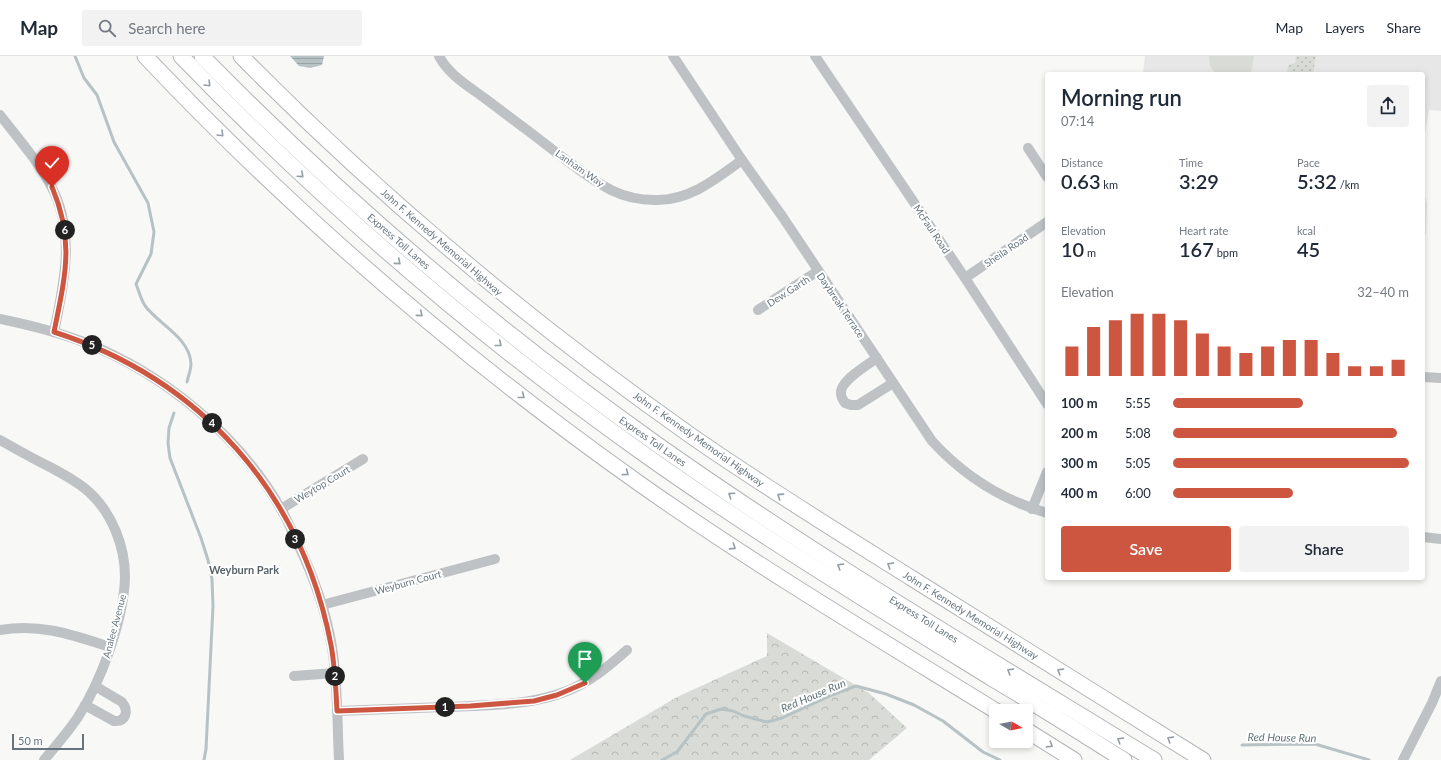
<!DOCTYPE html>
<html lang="en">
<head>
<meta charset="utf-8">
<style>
	:root { --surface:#fff; --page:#f2f2f3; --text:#1f2937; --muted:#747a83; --line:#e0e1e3; --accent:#cd5641 }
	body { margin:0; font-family:Lato,sans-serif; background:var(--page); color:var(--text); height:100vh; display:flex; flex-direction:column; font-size:15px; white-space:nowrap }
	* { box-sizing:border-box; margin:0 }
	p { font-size:13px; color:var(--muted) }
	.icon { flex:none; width:22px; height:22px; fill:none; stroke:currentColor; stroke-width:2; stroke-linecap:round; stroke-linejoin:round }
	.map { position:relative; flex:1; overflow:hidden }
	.side { position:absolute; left:1045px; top:16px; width:380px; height:508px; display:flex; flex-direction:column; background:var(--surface); border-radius:4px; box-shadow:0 2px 6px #0003 }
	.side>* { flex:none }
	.needle { width:26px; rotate:99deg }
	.controls { position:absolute; left:989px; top:648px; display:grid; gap:8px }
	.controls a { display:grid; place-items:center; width:44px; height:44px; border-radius:4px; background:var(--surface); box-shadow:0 2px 6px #0003; font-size:20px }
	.scale { position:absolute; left:12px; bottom:10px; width:72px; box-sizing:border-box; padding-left:4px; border:2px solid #66757d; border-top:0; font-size:11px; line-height:14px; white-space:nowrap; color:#66757d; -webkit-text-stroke:3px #fff; paint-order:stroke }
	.pin { position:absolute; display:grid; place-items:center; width:34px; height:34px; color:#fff; margin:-41px -17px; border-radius:50% 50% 50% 0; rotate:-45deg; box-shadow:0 0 4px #0007 }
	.pin .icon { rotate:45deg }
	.km { position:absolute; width:20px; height:20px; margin:-10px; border-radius:50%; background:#222; color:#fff; font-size:11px; line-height:20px; text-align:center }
	.round { display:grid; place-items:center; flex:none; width:42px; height:42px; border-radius:4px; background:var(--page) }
	.head { display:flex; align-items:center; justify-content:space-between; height:68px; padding:0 16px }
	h1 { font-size:22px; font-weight:600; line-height:30px }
	.figures { display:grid; grid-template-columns:repeat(3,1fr); gap:6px; height:68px; padding:4px 16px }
	.figures div { display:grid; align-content:center }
	.figures b { font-size:20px; font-weight:600 }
	.figures small { font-size:11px; font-weight:400 }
	.figures p { font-size:11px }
	.chart { height:112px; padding:8px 16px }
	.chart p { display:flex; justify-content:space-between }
	.chart svg { width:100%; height:72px; margin-top:4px; stroke:var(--accent); stroke-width:6 }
	.action { display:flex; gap:8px; margin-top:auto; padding:8px 16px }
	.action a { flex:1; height:46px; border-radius:4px; background:var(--accent); color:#fff; font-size:16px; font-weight:600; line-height:46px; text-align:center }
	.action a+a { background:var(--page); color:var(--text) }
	ul { padding:0 16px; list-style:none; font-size:13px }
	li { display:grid; grid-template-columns:64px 48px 1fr; align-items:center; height:30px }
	li i { height:10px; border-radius:5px; background:var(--accent) }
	header { display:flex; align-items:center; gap:24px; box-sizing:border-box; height:56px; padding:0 20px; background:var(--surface); border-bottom:1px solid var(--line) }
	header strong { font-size:19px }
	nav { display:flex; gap:22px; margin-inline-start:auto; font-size:14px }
	.search { width:280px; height:36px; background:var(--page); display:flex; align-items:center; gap:10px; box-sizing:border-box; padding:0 14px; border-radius:4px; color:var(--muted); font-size:15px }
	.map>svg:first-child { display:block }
	.built { fill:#e6e7e6 }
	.grass { fill:#d9dcd6 }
	.forest { fill:url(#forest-crowns) }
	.park { fill:url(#park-dots) }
	.water { fill:url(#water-rules) }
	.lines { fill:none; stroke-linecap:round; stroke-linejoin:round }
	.stream { stroke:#b7c2c5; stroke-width:3 }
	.highway-casing { stroke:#b2b6b8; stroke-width:17 }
	.minor { stroke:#bec2c5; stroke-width:10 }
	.highway { stroke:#fff; stroke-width:15 }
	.oneway { stroke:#949ea4 }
	.route-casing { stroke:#fff; stroke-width:8 }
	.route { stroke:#cd5641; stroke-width:5 }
	.labels { text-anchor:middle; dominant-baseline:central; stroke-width:4; stroke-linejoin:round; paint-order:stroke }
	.street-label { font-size:10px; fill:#66757d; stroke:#fff }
	.neighbourhood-label { font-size:11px; font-weight:bold; fill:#586369; stroke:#fff }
	.water-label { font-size:11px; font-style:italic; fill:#617378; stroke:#fff }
</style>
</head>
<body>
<header>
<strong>Map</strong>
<div class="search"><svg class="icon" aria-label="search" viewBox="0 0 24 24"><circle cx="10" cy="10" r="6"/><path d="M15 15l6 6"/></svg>Search here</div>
<nav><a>Map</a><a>Layers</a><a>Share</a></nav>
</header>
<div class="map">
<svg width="1441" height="704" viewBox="0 0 1441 704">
	<defs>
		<pattern id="forest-crowns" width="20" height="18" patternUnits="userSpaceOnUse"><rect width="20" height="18" fill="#d9dcd6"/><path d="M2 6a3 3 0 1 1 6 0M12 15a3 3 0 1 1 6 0" fill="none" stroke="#b4b7b3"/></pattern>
		<pattern id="park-dots" width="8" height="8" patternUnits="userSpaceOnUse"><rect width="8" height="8" fill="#d9dcd6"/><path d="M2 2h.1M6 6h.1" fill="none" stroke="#b4b7b3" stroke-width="1.8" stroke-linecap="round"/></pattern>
		<pattern id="water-rules" width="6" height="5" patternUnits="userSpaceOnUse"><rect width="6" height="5" fill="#b7c2c5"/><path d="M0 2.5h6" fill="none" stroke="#99a2a5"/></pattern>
	</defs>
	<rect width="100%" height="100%" fill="#f8f8f6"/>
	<g class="built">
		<polygon points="1145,0 1441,0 1441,55 1429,54 1423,89 1423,18 1143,18"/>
		<polygon points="1423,133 1427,148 1426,179 1423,179"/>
	</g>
	<polygon class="grass" points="1209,0 1254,0 1251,18 1216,18 1210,10"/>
	<polygon class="forest" points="767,577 869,637 907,672 869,704 570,704 677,641 767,600"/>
	<polygon class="park" points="1296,0 1316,0 1313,18 1287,18 1288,10 1291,8 1295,7"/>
	<polygon class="water" points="290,0 324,0 322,9 310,12 299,10"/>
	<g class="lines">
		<g class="stream">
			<path d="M 75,0 L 84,22 L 97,39 L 114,86 L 148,147 L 154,176 L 151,198 L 136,228 C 139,235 141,245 146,251 C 160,269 190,282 191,308 C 191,314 188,321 187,326"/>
			<polyline points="174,357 169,372 168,387 170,402 201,482 208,504 212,523 213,550 206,693 204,704"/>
			<polyline points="1242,689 1315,688 1369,704"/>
			<polyline points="662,704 677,696 706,658 721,653 733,655 744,660 767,666 782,662 832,639 856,630 886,638 914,649 943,665 983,696 1000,704"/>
		</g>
		<g class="highway-casing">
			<g id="highway">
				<path d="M 145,0 C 295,159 462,302 640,428 C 755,509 876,581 996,655"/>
				<path d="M 181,0 C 323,147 478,280 644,398 C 757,478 875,550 993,623 C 1037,649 1081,677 1124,704"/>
				<path d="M 202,0 C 341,142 493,272 655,387 C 816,501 986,601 1154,704"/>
				<path d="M 241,0 C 379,140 530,266 690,379 C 763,430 838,476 913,523 C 1009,583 1106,644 1203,704"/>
				<polyline points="1026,674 1074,704"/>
			</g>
		</g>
		<g class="minor">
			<path d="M 439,0 C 448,18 468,30 483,41 C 498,52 512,63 527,74 C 554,94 581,118 611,134 C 625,141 640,144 655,144 C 689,145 716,123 742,104"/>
			<path d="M 673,0 L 742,104 L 782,160 L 932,385 C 964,420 1002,444 1047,457"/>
			<polyline points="815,0 965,222 1047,348"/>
			<path d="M 0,59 C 18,82 38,105 51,130 C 76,176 64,228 54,276"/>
			<polyline points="1028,92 1047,121"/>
			<polyline points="965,222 1047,166"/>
			<polyline points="758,254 818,215"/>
			<path d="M 0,263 C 29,269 58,276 86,287 C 164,318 239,379 281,453 C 287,463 292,475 297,486 C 313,519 326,554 332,591 C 338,628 337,666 339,704"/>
			<path d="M 877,302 C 868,309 839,325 841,338 C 841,341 843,344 845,347 L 851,349 L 858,349 L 893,327"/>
			<polyline points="1423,321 1441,322"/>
			<path d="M 0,384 C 16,393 32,402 48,410 C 63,418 77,425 89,436 C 112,457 125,490 125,521 C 124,563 101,626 78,661 C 68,676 56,690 44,704"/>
			<polyline points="281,453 363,403"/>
			<polyline points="1032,453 1047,416"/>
			<polyline points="1423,481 1441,483"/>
			<polyline points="322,549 495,503"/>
			<path d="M 0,574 C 40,567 73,579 110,591"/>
			<polyline points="294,620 335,617"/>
			<path d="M 85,649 L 114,665 C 126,666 129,655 122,646 L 95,630"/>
			<path d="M 337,655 C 373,654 410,652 447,651 C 486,649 530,650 567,635 C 590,626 609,610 627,594"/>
			<polyline points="1403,704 1432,647 1441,625"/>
		</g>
		<use href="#highway" class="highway"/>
	</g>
	<defs><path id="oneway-chevron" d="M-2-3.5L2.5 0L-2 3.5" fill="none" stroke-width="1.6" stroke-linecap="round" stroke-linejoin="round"/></defs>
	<g class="oneway">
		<use href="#oneway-chevron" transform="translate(208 28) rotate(46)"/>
		<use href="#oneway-chevron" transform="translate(221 78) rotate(45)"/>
		<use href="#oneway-chevron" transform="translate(301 119) rotate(42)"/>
		<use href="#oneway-chevron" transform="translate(398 206) rotate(40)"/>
		<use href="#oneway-chevron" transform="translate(420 258) rotate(40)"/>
		<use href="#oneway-chevron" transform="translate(499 288) rotate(39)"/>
		<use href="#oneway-chevron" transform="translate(522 340) rotate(38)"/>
		<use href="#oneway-chevron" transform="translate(626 417) rotate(36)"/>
		<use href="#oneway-chevron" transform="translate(731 439) rotate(-146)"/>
		<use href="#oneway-chevron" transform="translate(780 440) rotate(-147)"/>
		<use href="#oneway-chevron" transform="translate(733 491) rotate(33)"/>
		<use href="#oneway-chevron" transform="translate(890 509) rotate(-148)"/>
		<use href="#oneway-chevron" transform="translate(840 510) rotate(-148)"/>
		<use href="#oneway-chevron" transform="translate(1010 615) rotate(-148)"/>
		<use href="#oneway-chevron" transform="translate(1060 615) rotate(-148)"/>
		<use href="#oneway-chevron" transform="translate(1170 683) rotate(-148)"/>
		<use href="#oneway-chevron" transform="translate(1120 684) rotate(-148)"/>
		<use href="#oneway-chevron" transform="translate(1050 689) rotate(32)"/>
	</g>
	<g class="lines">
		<g class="route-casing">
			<path id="route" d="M 52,131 C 75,185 65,221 54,276 C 201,323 302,437 331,589 C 335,611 336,633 337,655 L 470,650 L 534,645 L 557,639 L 585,627"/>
		</g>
		<use href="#route" class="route"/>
	</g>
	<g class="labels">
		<g class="street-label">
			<text transform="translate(580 112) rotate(35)">Lanham Way</text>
			<text transform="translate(932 173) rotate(56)">McFaul Road</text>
			<text transform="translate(399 185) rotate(41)">Express Toll Lanes</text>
			<text transform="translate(442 186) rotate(41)">John F. Kennedy Memorial Highway</text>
			<text transform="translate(1006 194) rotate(-34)">Sheila Road</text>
			<text transform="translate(788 235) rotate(-33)">Dew Garth</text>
			<text transform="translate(841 249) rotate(56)">Daybreak Terrace</text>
			<text transform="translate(699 383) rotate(35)">John F. Kennedy Memorial Highway</text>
			<text transform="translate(653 385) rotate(35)">Express Toll Lanes</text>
			<text transform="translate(322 428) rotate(-31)">Weytop Court</text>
			<text transform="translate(408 526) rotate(-15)">Weyburn Court</text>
			<text transform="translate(971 559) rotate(32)">John F. Kennedy Memorial Highway</text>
			<text transform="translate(924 563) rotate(32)">Express Toll Lanes</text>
			<text transform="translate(114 570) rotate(-75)">Analee Avenue</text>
		</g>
		<g class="neighbourhood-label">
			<text x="244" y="513">Weyburn Park</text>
		</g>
		<g class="water-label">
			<text transform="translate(813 639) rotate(-23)">Red House Run</text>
			<text transform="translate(1282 681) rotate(1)">Red House Run</text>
		</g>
	</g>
</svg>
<div class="controls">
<a><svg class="needle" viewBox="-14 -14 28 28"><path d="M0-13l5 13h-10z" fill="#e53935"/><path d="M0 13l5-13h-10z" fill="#747a83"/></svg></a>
</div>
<div class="scale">50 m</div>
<div class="pin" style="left:585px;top:627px;background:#1e9e55"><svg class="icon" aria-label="arrive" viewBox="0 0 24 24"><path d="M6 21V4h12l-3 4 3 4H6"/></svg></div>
<div class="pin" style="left:52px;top:131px;background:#d93025"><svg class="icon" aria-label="check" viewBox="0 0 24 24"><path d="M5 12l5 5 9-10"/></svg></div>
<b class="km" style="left:445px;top:651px">1</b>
<b class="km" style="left:335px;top:620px">2</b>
<b class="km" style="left:295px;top:483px">3</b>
<b class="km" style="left:212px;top:367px">4</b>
<b class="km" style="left:92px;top:289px">5</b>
<b class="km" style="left:65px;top:174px">6</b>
<section class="side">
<div class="head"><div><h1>Morning run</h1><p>07:14</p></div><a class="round"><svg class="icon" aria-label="share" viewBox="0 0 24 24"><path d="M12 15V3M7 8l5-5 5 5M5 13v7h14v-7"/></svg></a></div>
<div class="figures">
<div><p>Distance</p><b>0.63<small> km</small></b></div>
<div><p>Time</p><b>3:29</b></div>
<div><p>Pace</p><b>5:32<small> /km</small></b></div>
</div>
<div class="figures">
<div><p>Elevation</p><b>10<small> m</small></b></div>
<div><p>Heart rate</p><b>167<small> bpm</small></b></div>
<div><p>kcal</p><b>45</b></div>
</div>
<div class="chart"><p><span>Elevation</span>32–40 m</p>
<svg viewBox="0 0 160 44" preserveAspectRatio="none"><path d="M5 44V26M15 44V14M25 44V10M35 44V6M45 44V6M55 44V10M65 44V18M75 44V26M85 44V30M95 44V26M105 44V22M115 44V22M125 44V30M135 44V38M145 44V38M155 44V34"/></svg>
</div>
<ul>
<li><b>100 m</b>5:55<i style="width:55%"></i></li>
<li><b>200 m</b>5:08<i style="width:95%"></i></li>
<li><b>300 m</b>5:05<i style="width:100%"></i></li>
<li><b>400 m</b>6:00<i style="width:51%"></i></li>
</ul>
<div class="action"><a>Save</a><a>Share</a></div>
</section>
</div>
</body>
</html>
